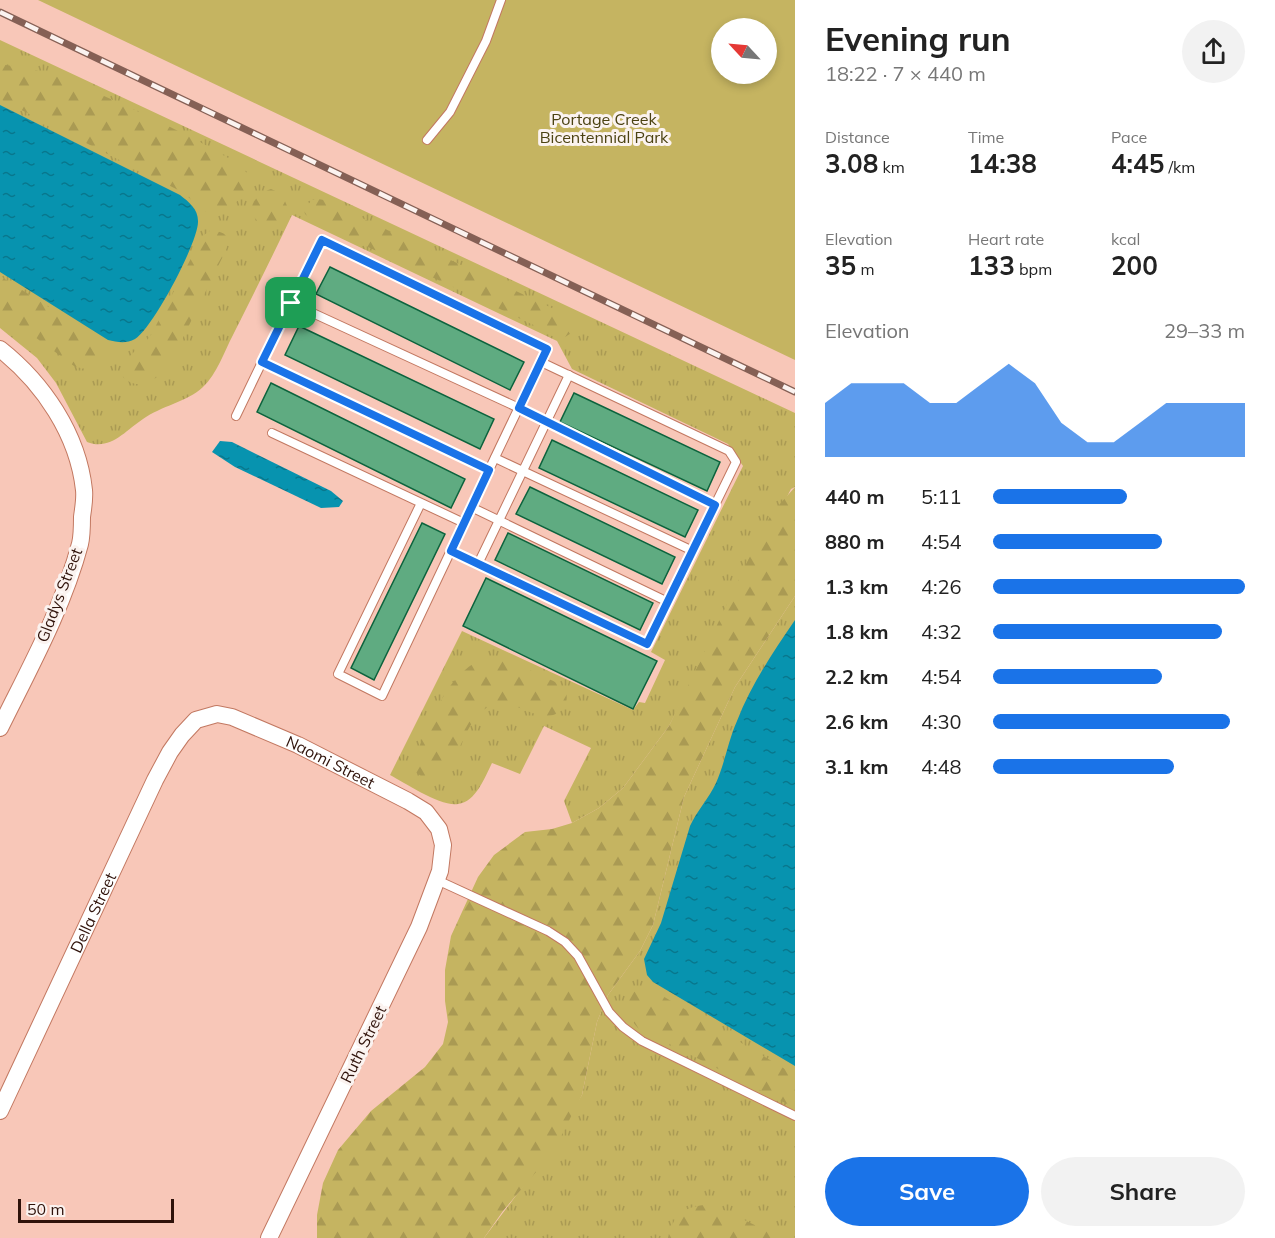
<!DOCTYPE html>
<html lang="en">
<head>
<meta charset="utf-8">
<style>
	:root { --surface:#fff; --page:#f2f2f2; --text:#222; --muted:#767676; --accent:#1a73e8 }
	body { margin:0; font-family:Mulish,sans-serif; background:var(--page); color:var(--text); height:100vh; display:flex; flex-direction:column; font-size:22px; white-space:nowrap }
	* { box-sizing:border-box; margin:0 }
	p { font-size:20px; color:var(--muted) }
	.icon { flex:none; width:33px; height:33px; fill:none; stroke:currentColor; stroke-width:2; stroke-linecap:round; stroke-linejoin:round }
	.map { position:relative; flex:1; overflow:hidden }
	.side { display:flex; flex-direction:column; background:var(--surface); width:480px }
	.side>* { flex:none }
	.needle { width:39px; rotate:296deg }
	.controls { position:absolute; left:711px; top:18px; display:grid; gap:12px }
	.controls a { display:grid; place-items:center; width:66px; height:66px; border-radius:50%; background:var(--surface); box-shadow:0 3px 9px #0003; font-size:30px }
	.scale { position:absolute; left:18px; bottom:15px; width:156px; box-sizing:border-box; padding-left:6px; border:3px solid #2f120a; border-top:0; font-size:16px; line-height:21px; white-space:nowrap; color:#2f120a; -webkit-text-stroke:4px #fbf3f0; paint-order:stroke }
	.pin { position:absolute; display:grid; place-items:center; width:51px; height:51px; color:#fff; margin:-26px; border-radius:12px; box-shadow:0 3px 9px #0006 }
	.round { display:grid; place-items:center; flex:none; width:63px; height:63px; border-radius:32px; background:var(--page) }
	.headline { display:flex; align-items:center; justify-content:space-between; height:102px; padding:0 30px }
	h1 { font-size:33px; font-weight:700; line-height:45px }
	.metrics { display:grid; grid-template-columns:repeat(3,1fr); gap:9px; height:102px; padding:6px 30px }
	.metrics div { display:grid; align-content:center }
	.metrics b { font-size:26px; font-weight:700 }
	.metrics small { font-size:16px; font-weight:400 }
	.metrics p { font-size:16px }
	.chart { height:168px; padding:12px 30px }
	.chart p { display:flex; justify-content:space-between }
	.chart svg { width:100%; height:108px; margin-top:6px; fill:var(--accent); opacity:.7 }
	.primary-button { display:flex; gap:12px; margin-top:auto; padding:12px 30px }
	.primary-button a { flex:1; height:69px; border-radius:36px; background:var(--accent); color:#fff; font-size:24px; font-weight:700; line-height:69px; text-align:center }
	.primary-button a+a { background:var(--page); color:var(--text) }
	ul { padding:0 30px; list-style:none; font-size:20px }
	li { display:grid; grid-template-columns:96px 72px 1fr; align-items:center; height:45px }
	li i { height:15px; border-radius:8px; background:var(--accent) }
	main { display:flex; flex:1; min-height:0 }
	.map>svg:first-child { display:block }
	.grass { fill:url(#grass-tufts) }
	.forest { fill:url(#forest-firs) }
	.park { fill:#c5b461; fill-rule:evenodd }
	.water { fill:url(#water-ripples) }
	.building { fill:#5fab81; stroke:#0c633d; stroke-width:1.5 }
	.lines { fill:none; stroke-linecap:round; stroke-linejoin:round }
	.lane-casing { stroke:#c27861; stroke-width:10 }
	.street-casing { stroke:#c27861; stroke-width:18 }
	.lane { stroke:#fff; stroke-width:8 }
	.street { stroke:#fff; stroke-width:16 }
	.rail-casing { stroke:#856055; stroke-width:7 }
	.rail { stroke:#fbf3f0; stroke-width:4.5; stroke-dasharray:14; stroke-linecap:butt }
	.route-casing { stroke:#fff; stroke-width:12 }
	.route { stroke:#1a73e8; stroke-width:8 }
	.labels { text-anchor:middle; dominant-baseline:central; stroke-width:6; stroke-linejoin:round; paint-order:stroke }
	.park-label { font-size:16px; fill:#4b4212; stroke:#fbf3f0 }
	.street-label { font-size:16px; fill:#2f120a; stroke:#fbf3f0 }
</style>
</head>
<body>
<main>
<div class="map">
<svg width="795" height="1238" viewBox="0 0 795 1238">
	<defs>
		<pattern id="grass-tufts" width="24" height="20" patternUnits="userSpaceOnUse" patternTransform="scale(1.5)"><rect width="24" height="20" fill="#c5b461"/><path d="M3 7l-1-3M5 7V3M7 7l1-3M15 17l-1-3M17 17v-4M19 17l1-3" fill="none" stroke="#aa9a53"/></pattern>
		<pattern id="forest-firs" width="22" height="20" patternUnits="userSpaceOnUse" patternTransform="scale(1.5)"><rect width="22" height="20" fill="#c5b461"/><path d="M5 1l3.5 6h-7zM16 11l3.5 6h-7z" fill="#aa9a53"/></pattern>
		<pattern id="water-ripples" width="26" height="14" patternUnits="userSpaceOnUse" patternTransform="scale(1.5)"><rect width="26" height="14" fill="#0793af"/><path d="M2 4q2-2 4 0t4 0M15 11q2-2 4 0t4 0" fill="none" stroke="#08778d"/></pattern>
	</defs>
	<rect width="100%" height="100%" fill="#f8c7b8"/>
	<g class="grass">
		<path d="M 0,40 L 795,413 L 795,487 L 791,489 L 669,726 L 623,788 L 599,808 L 572,823 L 564,801 L 591,748 L 544,726 L 520,774 L 492,763 C 485,777 476,802 458,804 C 441,807 405,783 390,775 L 462,631 L 633,710 L 639,702 L 645,703 L 665,660 L 651,652 L 743,466 L 728,444 L 572,369 L 557,341 L 292,215 C 273,255 253,295 233,335 C 224,352 217,374 203,387 C 187,402 161,406 143,419 C 125,431 110,451 87,442 L 56,383 L 37,358 L 0,328 Z"/>
		<polygon points="795,596 795,1238 484,1238 524,1185 582,1095 597,1022 608,995 640,951 653,925 684,797 735,687"/>
	</g>
	<g class="forest">
		<path d="M 0,64 C 20,67 39,70 58,77 C 84,85 237,155 246,172 C 255,188 232,208 220,215 L 206,212 L 182,192 L 0,99 Z"/>
		<path d="M 271,189 L 282,194 L 287,206 C 284,218 277,225 265,225 C 242,216 252,195 271,189 Z"/>
		<path d="M 318,199 L 324,200 L 556,310 C 565,315 577,320 573,332 L 565,337 L 557,336 L 315,222 L 305,214 L 304,209 L 312,200 Z"/>
		<path d="M 211,230 C 226,232 230,236 226,250 L 171,362 C 159,379 139,394 122,376 C 123,355 140,350 151,335 L 198,245 L 204,235 Z"/>
		<path d="M 0,276 L 99,339 L 107,351 L 104,363 C 93,371 86,370 74,366 L 0,311 Z"/>
		<polygon points="795,487 795,596 735,687 684,797 653,925 640,951 608,995 597,1022 582,1095 553,1152 503,1211 484,1238 317,1238 317,1215 323,1183 338,1150 371,1111 425,1067 443,1044 448,1022 445,1001 445,970 451,936 478,877 494,855 525,832 552,829 572,823 599,808 623,788 669,726 757,541 772,513"/>
		<path d="M 482,659 C 507,658 530,670 551,680 C 557,683 563,685 565,691 C 568,696 567,703 563,708 C 546,728 523,704 503,704 C 496,704 488,706 482,711 C 462,728 457,770 434,782 L 427,781 L 416,772 L 414,763 L 416,754 C 432,720 445,676 482,659 Z"/>
		<path d="M 640,989 L 656,992 L 795,1075 L 795,1108 L 638,1028 C 627,1016 625,1009 631,993 Z"/>
		<path d="M 704,1205 L 717,1207 L 782,1238 L 668,1238 C 672,1217 683,1207 704,1205 Z"/>
	</g>
	<path class="park" d="M 38,0 L 795,0 L 795,360 ZM 722,28 L 766,28 L 766,74 L 722,74 Z"/>
	<g class="water">
		<path d="M 0,105 L 180,195 C 189,202 198,209 198,221 C 199,241 153,328 135,339 C 126,344 117,342 108,340 L 0,272 Z"/>
		<polygon points="220,441 232,442 331,491 343,501 339,507 321,508 235,467 212,452"/>
		<path d="M 795,620 L 795,1066 L 653,982 L 647,975 L 644,959 L 661,923 L 690,826 C 697,811 709,798 716,783 C 725,763 728,741 737,721 C 751,685 773,652 795,620 Z"/>
	</g>
	<g class="building">
		<polygon points="330,267 524,362 510,390 316,294"/>
		<polygon points="299,326 494,419 480,449 285,355"/>
		<polygon points="271,383 465,479 451,508 257,412"/>
		<polygon points="574,393 720,462 707,491 560,422"/>
		<polygon points="552,440 698,510 685,537 539,468"/>
		<polygon points="530,487 675,557 662,584 516,514"/>
		<polygon points="422,523 445,534 374,680 351,668"/>
		<polygon points="508,533 653,603 640,630 495,560"/>
		<polygon points="486,578 657,661 633,709 463,626"/>
	</g>
	<g class="lines">
		<g class="lane-casing">
			<g id="lane">
				<polyline points="427,140 450,112 486,41 501,0"/>
				<polyline points="291,303 519,408 715,505"/>
				<polyline points="236,416 262,362"/>
				<polyline points="272,433 464,523 382,696 338,674 421,503"/>
				<polyline points="495,458 693,551"/>
				<polyline points="471,507 668,602"/>
				<path d="M 464,523 C 491,465 519,407 547,349 L 322,240 L 262,362 L 490,470"/>
				<polyline points="451,551 647,644 736,462 729,451 541,362"/>
				<polyline points="478,564 569,375"/>
				<polyline points="437,880 548,931 565,942 578,956 609,1012 623,1027 642,1041 795,1116"/>
			</g>
		</g>
		<g class="street-casing">
			<g id="street">
				<path d="M 0,349 C 43,383 78,434 84,490 C 85,499 83,509 82,517 C 82,526 82,536 80,544 C 63,608 29,669 0,728"/>
				<path id="s1" d="M 0,1111 L 155,780 L 170,752 L 182,735 L 196,720 L 217,714 L 232,717 L 298,745 L 408,801 L 426,812 L 439,829 L 443,845 L 440,871 L 419,927 L 269,1238"/>
			</g>
		</g>
		<use href="#lane" class="lane"/>
		<use href="#street" class="street"/>
		<g class="rail-casing">
			<polyline id="rail" points="0,12 795,392"/>
		</g>
		<use href="#rail" class="rail"/>
	</g>
	<g class="lines">
		<g class="route-casing">
			<polygon id="route" points="322,240 547,349 519,408 715,505 647,644 451,551 489,470 262,362"/>
		</g>
		<use href="#route" class="route"/>
	</g>
	<g class="labels">
		<g class="park-label">
			<text x="604" y="119">Portage Creek<tspan x="604" dy="18">Bicentennial Park</tspan></text>
		</g>
		<g class="street-label">
			<text transform="translate(59 595) rotate(-69)">Gladys Street</text>
			<text stroke="none"><textPath href="#s1" startOffset="584">Naomi Street</textPath></text>
			<text stroke="none"><textPath href="#s1" startOffset="219">Della Street</textPath></text>
			<text transform="translate(363 1044) rotate(-64)">Ruth Street</text>
		</g>
	</g>
</svg>
<div class="controls">
<a><svg class="needle" viewBox="-14 -14 28 28"><path d="M0-13l5 13h-10z" fill="#e53935"/><path d="M0 13l5-13h-10z" fill="#767676"/></svg></a>
</div>
<div class="scale">50 m</div>
<div class="pin" style="left:291px;top:303px;background:#1e9e55"><svg class="icon" aria-label="arrive" viewBox="0 0 24 24"><path d="M6 21V4h12l-3 4 3 4H6"/></svg></div>
</div>
<section class="side">
<div class="headline"><div><h1>Evening run</h1><p>18:22 · 7 × 440 m</p></div><a class="round"><svg class="icon" aria-label="share" viewBox="0 0 24 24"><path d="M12 15V3M7 8l5-5 5 5M5 13v7h14v-7"/></svg></a></div>
<div class="metrics">
<div><p>Distance</p><b>3.08<small> km</small></b></div>
<div><p>Time</p><b>14:38</b></div>
<div><p>Pace</p><b>4:45<small> /km</small></b></div>
</div>
<div class="metrics">
<div><p>Elevation</p><b>35<small> m</small></b></div>
<div><p>Heart rate</p><b>133<small> bpm</small></b></div>
<div><p>kcal</p><b>200</b></div>
</div>
<div class="chart"><p><span>Elevation</span>29–33 m</p>
<svg viewBox="0 0 160 44" preserveAspectRatio="none"><path d="M0 44V22L10 14L20 14L30 14L40 22L50 22L60 14L70 6L80 14L90 30L100 38L110 38L120 30L130 22L140 22L150 22L160 22V44z"/></svg>
</div>
<ul>
<li><b>440 m</b>5:11<i style="width:53%"></i></li>
<li><b>880 m</b>4:54<i style="width:67%"></i></li>
<li><b>1.3 km</b>4:26<i style="width:100%"></i></li>
<li><b>1.8 km</b>4:32<i style="width:91%"></i></li>
<li><b>2.2 km</b>4:54<i style="width:67%"></i></li>
<li><b>2.6 km</b>4:30<i style="width:94%"></i></li>
<li><b>3.1 km</b>4:48<i style="width:72%"></i></li>
</ul>
<div class="primary-button"><a>Save</a><a>Share</a></div>
</section>
</main>
</body>
</html>
